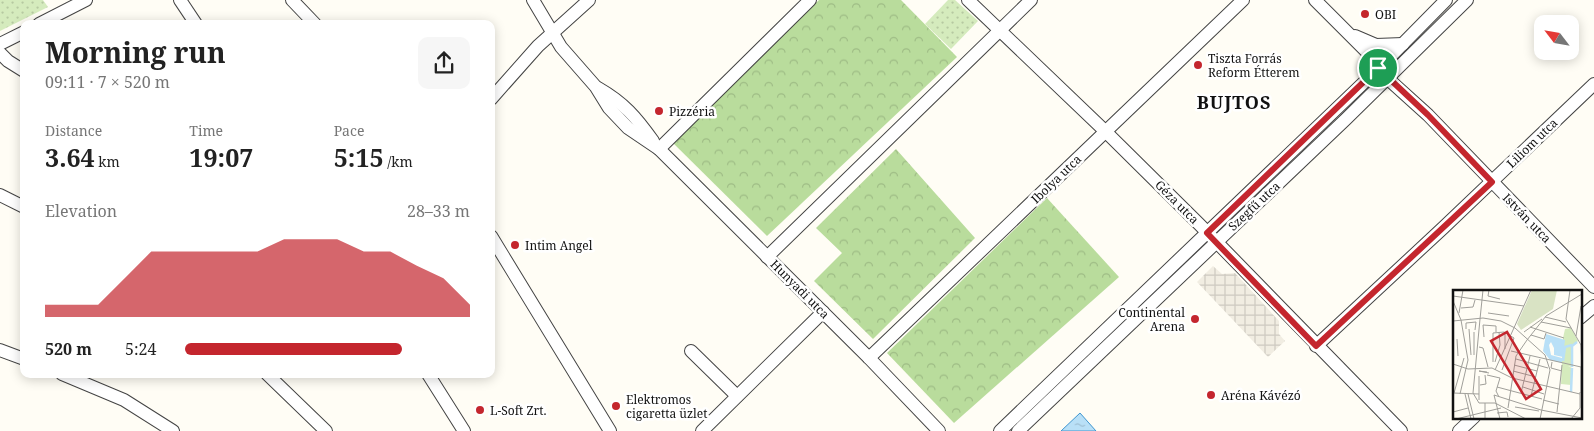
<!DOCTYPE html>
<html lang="en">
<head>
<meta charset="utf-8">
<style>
	:root { --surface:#fff; --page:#f6f6f6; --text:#222; --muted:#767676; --accent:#c4262e }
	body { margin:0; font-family:"Noto Serif",serif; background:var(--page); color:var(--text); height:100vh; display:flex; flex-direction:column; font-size:19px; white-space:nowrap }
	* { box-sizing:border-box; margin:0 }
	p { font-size:16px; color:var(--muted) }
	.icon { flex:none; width:28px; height:28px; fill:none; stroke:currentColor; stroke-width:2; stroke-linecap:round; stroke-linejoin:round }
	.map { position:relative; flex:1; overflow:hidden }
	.sheet { position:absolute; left:20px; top:20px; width:475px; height:358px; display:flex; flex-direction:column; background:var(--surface); border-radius:10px; box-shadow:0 2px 12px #0003 }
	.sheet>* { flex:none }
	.needle { width:32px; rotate:301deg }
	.controls { position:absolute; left:1534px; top:15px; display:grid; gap:10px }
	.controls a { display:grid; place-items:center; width:45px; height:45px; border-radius:10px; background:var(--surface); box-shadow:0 2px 12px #0003; font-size:25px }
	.pin { position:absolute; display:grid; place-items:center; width:42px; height:42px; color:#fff; margin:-21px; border:2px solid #fff; border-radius:50%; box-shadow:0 1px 5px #0007 }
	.round { display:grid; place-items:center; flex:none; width:52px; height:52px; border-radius:10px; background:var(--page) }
	.headline { display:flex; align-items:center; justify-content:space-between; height:85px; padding:0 25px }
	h1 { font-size:28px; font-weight:700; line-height:38px }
	.metrics { display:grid; grid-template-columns:repeat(3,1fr); gap:8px; height:85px; padding:5px 25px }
	.metrics div { display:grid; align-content:center }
	.metrics b { font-size:25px; font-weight:700 }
	.metrics small { font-size:14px; font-weight:400 }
	.metrics p { font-size:14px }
	.chart { height:140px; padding:10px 25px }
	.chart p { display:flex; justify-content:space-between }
	.chart svg { width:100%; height:90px; margin-top:5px; fill:var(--accent); opacity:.7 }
	ul { padding:0 25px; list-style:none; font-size:16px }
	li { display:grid; grid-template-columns:80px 60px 1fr; align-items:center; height:38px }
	li i { height:12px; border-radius:6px; background:var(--accent) }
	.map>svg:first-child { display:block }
	.grass { fill:url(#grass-dots) }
	.forest { fill:url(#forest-crowns) }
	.plaza { fill:url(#plaza-grid) }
	.water { fill:url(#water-ripples); stroke:#3f96cf }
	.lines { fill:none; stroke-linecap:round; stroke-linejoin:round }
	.minor-casing { stroke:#444; stroke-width:14 }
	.minor { stroke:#fff; stroke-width:12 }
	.route-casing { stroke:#fff; stroke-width:10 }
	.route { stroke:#c4262e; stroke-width:6 }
	.poi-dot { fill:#c4262e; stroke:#fff; stroke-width:2 }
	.labels { text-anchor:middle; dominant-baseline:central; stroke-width:5; stroke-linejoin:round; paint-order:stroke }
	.poi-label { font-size:12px; fill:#111; stroke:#fff; text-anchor:start }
	.street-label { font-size:12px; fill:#111; stroke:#fff }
	.district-label { font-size:18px; font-weight:bold; letter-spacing:1px; fill:#111; stroke:#fff }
	.inset-river { fill:none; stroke:#b9e0f7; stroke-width:2.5 }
	.inset-road { fill:none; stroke:#a09f9a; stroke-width:1 }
	.view { fill:#c4262e; fill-opacity:0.15; stroke:#c4262e; stroke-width:2.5 }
	.inset-edge { fill:none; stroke:#111; stroke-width:2.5 }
</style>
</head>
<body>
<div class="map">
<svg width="1594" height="431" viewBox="0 0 1594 431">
	<defs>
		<pattern id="grass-dots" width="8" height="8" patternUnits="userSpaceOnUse" patternTransform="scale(1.25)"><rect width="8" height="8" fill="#d5ebbd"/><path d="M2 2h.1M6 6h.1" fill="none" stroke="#b6c8a1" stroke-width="1.8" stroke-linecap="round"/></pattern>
		<pattern id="forest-crowns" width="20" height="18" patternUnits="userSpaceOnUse" patternTransform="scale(1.25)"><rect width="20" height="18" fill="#b9dc9c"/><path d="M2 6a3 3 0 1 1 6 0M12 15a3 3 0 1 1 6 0" fill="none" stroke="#9ebc85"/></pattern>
		<pattern id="plaza-grid" width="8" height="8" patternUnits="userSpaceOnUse" patternTransform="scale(1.25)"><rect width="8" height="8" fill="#f1ede2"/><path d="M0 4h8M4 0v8" fill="none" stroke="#cecac1"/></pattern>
		<pattern id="water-ripples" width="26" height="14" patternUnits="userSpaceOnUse" patternTransform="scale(1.25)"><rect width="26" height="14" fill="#b9e0f7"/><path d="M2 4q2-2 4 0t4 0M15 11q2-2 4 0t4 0" fill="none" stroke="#9ebfd3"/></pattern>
	</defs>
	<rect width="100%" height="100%" fill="#fffdf5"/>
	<g class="grass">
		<polygon points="0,0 43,0 48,7 0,31"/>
		<polygon points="948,0 955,0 978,21 951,49 925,24"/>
	</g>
	<g class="forest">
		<polygon points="819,0 901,0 957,57 767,236 671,141"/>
		<polygon points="896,149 975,238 873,339 814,281 842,253 816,228"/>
		<polygon points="1047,198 1119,277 954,423 887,353"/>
	</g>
	<polygon class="plaza" points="1213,266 1222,274 1235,273 1279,321 1279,334 1285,341 1268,357 1197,282"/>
	<polygon class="water" points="1080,413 1096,431 1061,431"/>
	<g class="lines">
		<g class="minor-casing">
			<g id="minor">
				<polyline points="180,0 196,24"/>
				<polyline points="292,0 315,24"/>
				<polyline points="533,0 561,47 596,87 609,108 628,128 659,149 869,358 939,431"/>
				<polyline points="968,0 1105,131 1199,224 1401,431"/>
				<polyline points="1315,0 1366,51 1387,78 1428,115 1594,287"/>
				<polyline points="39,24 86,0"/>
				<polyline points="1355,36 1376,45 1403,44"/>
				<polyline points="0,44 24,32"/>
				<polyline points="0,53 8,61 24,71"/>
				<path d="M 598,88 C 624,103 636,117 653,141"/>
				<polyline points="491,99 538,46 589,0"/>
				<polyline points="659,149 810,0"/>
				<polyline points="0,195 24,207"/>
				<polyline points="491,236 610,431"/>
				<polyline points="767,257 1031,0"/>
				<polyline points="1580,318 1594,306"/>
				<polyline points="1316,346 1443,228 1594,84"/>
				<polyline points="0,350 24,359"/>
				<polyline points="691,351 737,396"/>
				<polyline points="869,358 1243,0"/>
				<polyline points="62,374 124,400 173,431"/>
				<polyline points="267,374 326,431"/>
				<polyline points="428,374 464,431"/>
				<polyline points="702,431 823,312"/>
				<polyline points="1000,431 1378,69 1446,0"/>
				<polyline points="1018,431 1346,119 1467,0"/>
				<polyline points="1459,431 1474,417"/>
			</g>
		</g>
		<use href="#minor" class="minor"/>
	</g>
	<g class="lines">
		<g class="route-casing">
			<polygon id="route" points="1378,68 1428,115 1492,182 1316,346 1207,233"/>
		</g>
		<use href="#route" class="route"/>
	</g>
	<g class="poi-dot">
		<circle cx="1365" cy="14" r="5"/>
		<circle cx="1198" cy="65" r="5"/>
		<circle cx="659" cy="111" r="5"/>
		<circle cx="515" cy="245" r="5"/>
		<circle cx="1195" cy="319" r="5"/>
		<circle cx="1211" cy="395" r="5"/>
		<circle cx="616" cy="406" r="5"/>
		<circle cx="480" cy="410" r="5"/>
	</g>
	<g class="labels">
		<g class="poi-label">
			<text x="1375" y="14">OBI</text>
			<text x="1208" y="58">Tiszta Forrás<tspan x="1208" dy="14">Reform Étterem</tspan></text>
			<text x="669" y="111">Pizzéria</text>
			<text x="525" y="245">Intim Angel</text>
			<text x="1185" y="312" text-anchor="end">Continental<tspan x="1185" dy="14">Arena</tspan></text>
			<text x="1221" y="395">Aréna Kávézó</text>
			<text x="626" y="399">Elektromos<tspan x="626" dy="14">cigaretta üzlet</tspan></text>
			<text x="490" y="410">L-Soft Zrt.</text>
		</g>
		<g class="street-label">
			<text transform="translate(1532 143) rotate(-44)">Liliom utca</text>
			<text transform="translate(1056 179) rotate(-44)">Ibolya utca</text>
			<text transform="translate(1177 202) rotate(45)">Géza utca</text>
			<text transform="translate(1254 206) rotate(-43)">Szegfű utca</text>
			<text transform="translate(1527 218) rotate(46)">István utca</text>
			<text transform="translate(800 289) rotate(45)">Hunyadi utca</text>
		</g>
		<g class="district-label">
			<text x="1234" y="102">BUJTOS</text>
		</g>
	</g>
	<g transform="translate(1453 290)">
		<rect width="129" height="129" fill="#fffdf5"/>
		<path d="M 118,38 L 125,51 L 119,56 L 119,77 L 115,76 L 119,78 L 118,95 L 108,94 L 110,48 L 112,39 Z" fill="#d5ebbd"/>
		<path d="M 79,0 L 104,0 L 100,19 L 68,40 L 64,34 Z" fill="#d9e3c4"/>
		<path d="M 93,44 L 112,50 L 110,67 L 101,65 L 101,58 L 98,52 L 96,55 L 98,65 L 109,68 L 109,73 L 97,70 L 90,61 Z" fill="#b9e0f7"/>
		<path class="inset-river" d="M 110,71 L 112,57 L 119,55M 119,77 L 119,56 L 124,52M 118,102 L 119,78"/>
		<path class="inset-road" d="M 36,0 L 35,6 L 47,9M 117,0 L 113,29 L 128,55 L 129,77M 0,6 L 71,16M 0,11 L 8,30M 8,18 L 20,17 L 22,10M 6,23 L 10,0M 35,23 L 56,26M 92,27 L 113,32M 27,29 L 20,103 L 26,113 L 42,113M 27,29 L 30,0M 0,31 L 30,28 L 48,31 L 62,38 L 92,65 L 97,80 L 87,129M 88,32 L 118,38M 77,37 L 111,48M 13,39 L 13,33 L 23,32 L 22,40M 16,39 L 18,65M 21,42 L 21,65M 71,42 L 89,29M 78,45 L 91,49 L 93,43M 123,46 L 128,16M 31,47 L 30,35 L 43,36 L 43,42M 4,49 L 5,66M 74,50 L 93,26 L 129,4M 26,57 L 30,58 L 35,77M 52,59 L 52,43M 58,61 L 128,77M 63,69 L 95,78M 40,72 L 40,43 L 51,42 L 61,48M 42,72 L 47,55 L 46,42M 99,72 L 98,78 L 109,81M 0,74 L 15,79 L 39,78 L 59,88 L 127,104M 61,75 L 84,81M 128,77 L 128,103M 42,80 L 78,0M 49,80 L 61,48M 60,81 L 83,87M 34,82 L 26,81 L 36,83M 34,85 L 47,88 L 43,101 L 46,107M 27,95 L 33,94 L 32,85M 44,97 L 89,109M 70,97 L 91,104M 0,103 L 26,104M 1,103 L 11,68M 68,103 L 77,66M 7,104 L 15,70 L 8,30M 12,104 L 18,129M 15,104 L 21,129M 78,106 L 87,69M 26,110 L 26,86M 90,110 L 106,114M 32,113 L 32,129M 42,113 L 73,129M 62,117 L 86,121M 55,118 L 63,66 L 74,50M 88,120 L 129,128M 0,122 L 15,118M 104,122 L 109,75M 44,123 L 54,122 L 55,127M 3,129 L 48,118M 47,129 L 41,105 L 88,120M 118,129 L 127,118 L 127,102"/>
		<path class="view" d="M 54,42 L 88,99 L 73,109 L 38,51 Z"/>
		<rect width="129" height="129" class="inset-edge"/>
	</g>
</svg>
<div class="controls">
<a><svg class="needle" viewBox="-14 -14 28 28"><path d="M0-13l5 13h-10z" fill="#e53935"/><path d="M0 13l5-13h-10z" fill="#767676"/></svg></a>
</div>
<div class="pin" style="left:1378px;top:68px;background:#1e9e55"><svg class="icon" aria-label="arrive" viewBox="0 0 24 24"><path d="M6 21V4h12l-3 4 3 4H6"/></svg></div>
<section class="sheet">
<div class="headline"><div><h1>Morning run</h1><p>09:11 · 7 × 520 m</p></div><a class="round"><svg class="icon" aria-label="share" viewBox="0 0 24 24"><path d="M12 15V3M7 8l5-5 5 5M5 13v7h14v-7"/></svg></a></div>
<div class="metrics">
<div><p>Distance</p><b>3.64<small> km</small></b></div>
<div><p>Time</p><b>19:07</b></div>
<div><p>Pace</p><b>5:15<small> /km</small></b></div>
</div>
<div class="chart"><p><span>Elevation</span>28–33 m</p>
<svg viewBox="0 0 160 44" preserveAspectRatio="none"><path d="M0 44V38L10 38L20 38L30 25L40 12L50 12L60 12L70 12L80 12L90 6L100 6L110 6L120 12L130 12L140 19L150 25L160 38V44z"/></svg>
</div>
<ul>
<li><b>520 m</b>5:24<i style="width:76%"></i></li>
</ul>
</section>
</div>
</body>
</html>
